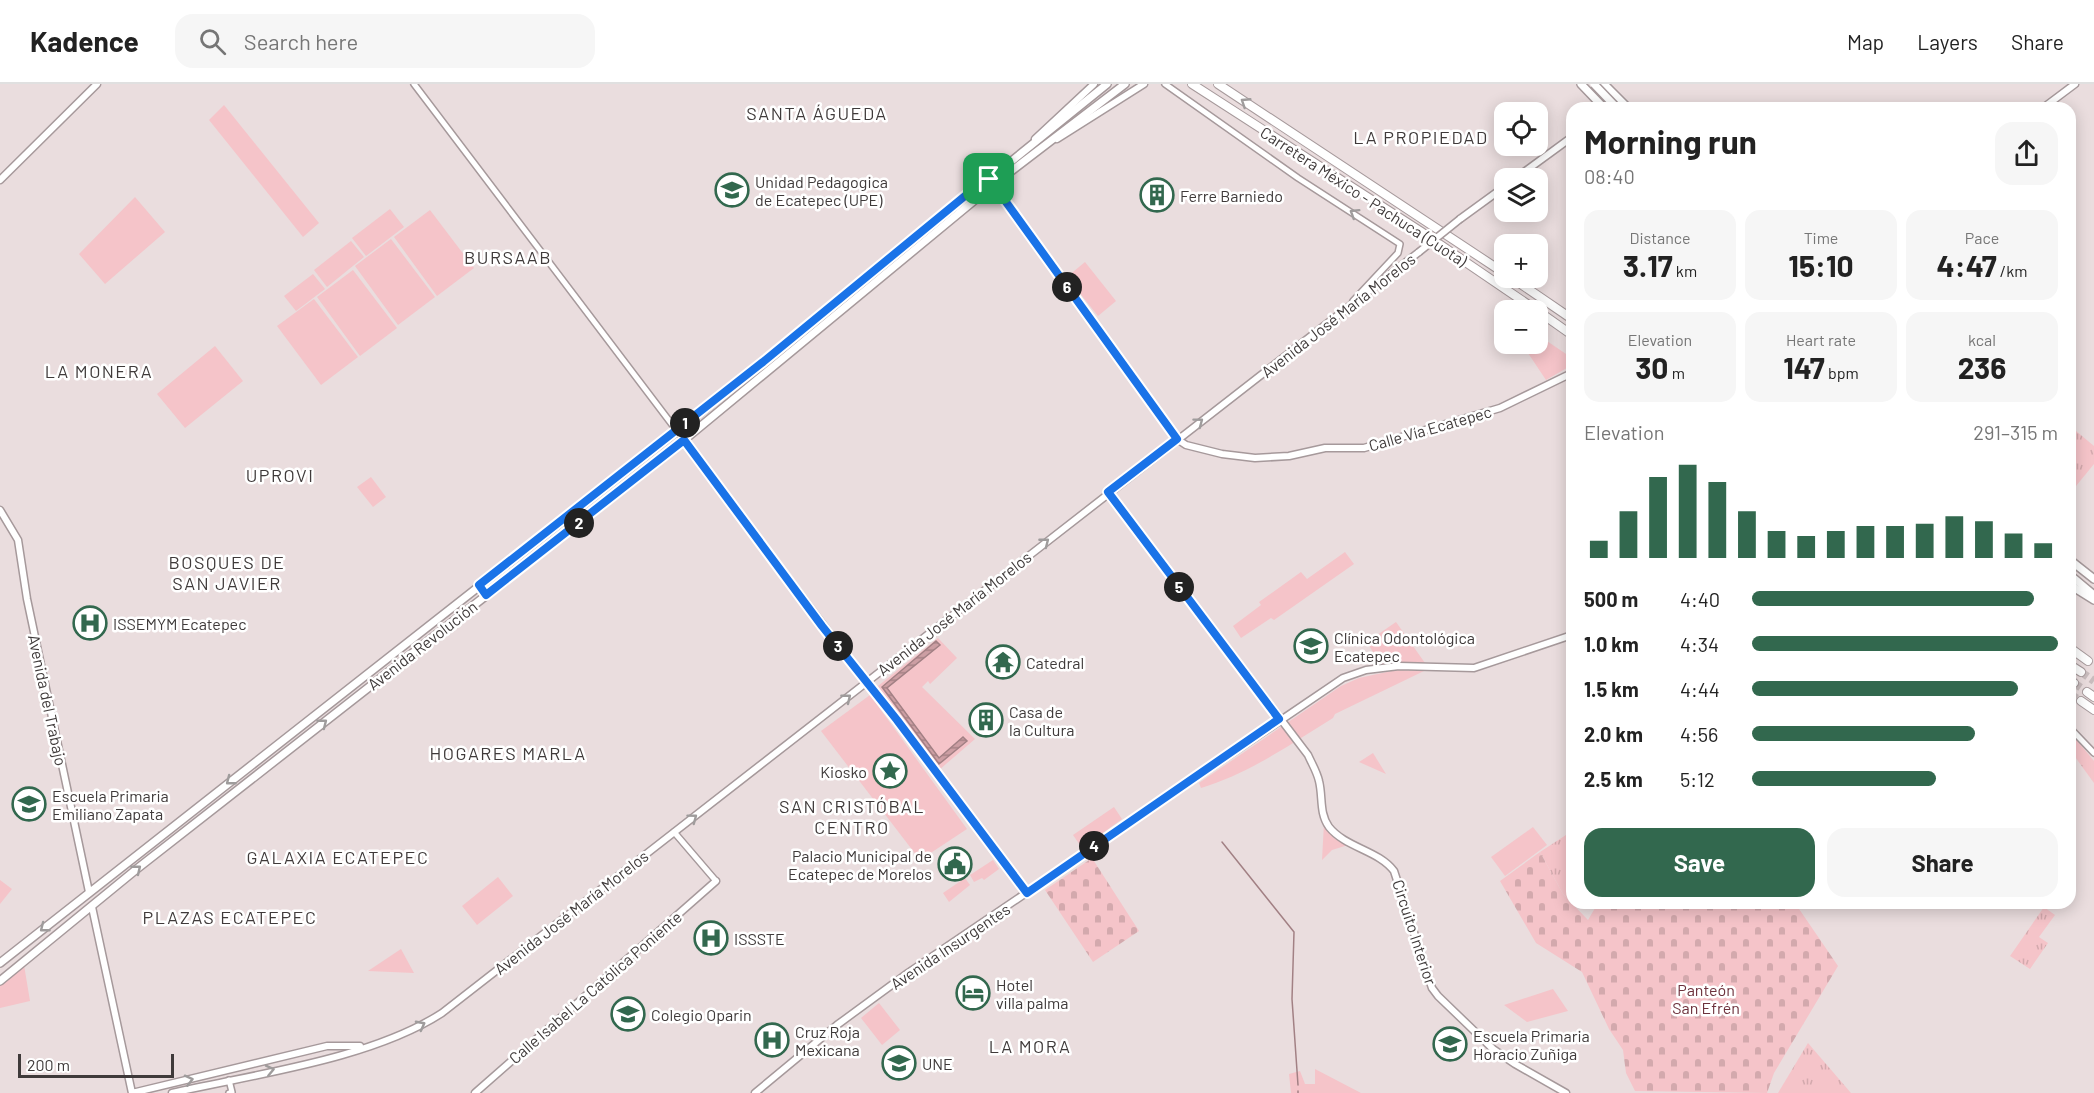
<!DOCTYPE html>
<html lang="en">
<head>
<meta charset="utf-8">
<style>
	:root { --surface:#fff; --page:#f6f6f6; --text:#222; --muted:#767676; --line:#e0e0e0; --accent:#32684e }
	body { margin:0; font-family:Barlow,sans-serif; background:var(--page); color:var(--text); height:100vh; display:flex; flex-direction:column; font-size:22px; white-space:nowrap }
	* { box-sizing:border-box; margin:0 }
	p { font-size:20px; color:var(--muted) }
	.icon { flex:none; width:33px; height:33px; fill:none; stroke:currentColor; stroke-width:2; stroke-linecap:round; stroke-linejoin:round }
	.map { position:relative; flex:1; overflow:hidden }
	.details { position:absolute; left:1566px; top:18px; width:510px; height:807px; display:flex; flex-direction:column; background:var(--surface); border-radius:18px; box-shadow:0 3px 15px #0003 }
	.details>* { flex:none }
	.buttons { position:absolute; left:1494px; top:18px; display:grid; gap:12px }
	.buttons a { display:grid; place-items:center; width:54px; height:54px; border-radius:12px; background:var(--surface); box-shadow:0 3px 15px #0003; font-size:30px }
	.scale { position:absolute; left:18px; bottom:15px; width:156px; box-sizing:border-box; padding-left:6px; border:3px solid #3f3a3a; border-top:0; font-size:16px; line-height:21px; white-space:nowrap; color:#3f3a3a; -webkit-text-stroke:4px #fff; paint-order:stroke }
	.pin { position:absolute; display:grid; place-items:center; width:51px; height:51px; color:#fff; margin:-26px; border-radius:12px; box-shadow:0 3px 9px #0006 }
	.km { position:absolute; width:30px; height:30px; margin:-15px; border-radius:50%; background:#222; color:#fff; font-size:16px; line-height:30px; text-align:center }
	.round { display:grid; place-items:center; flex:none; width:63px; height:63px; border-radius:18px; background:var(--page) }
	.summary { display:flex; align-items:center; justify-content:space-between; height:102px; padding:0 18px }
	h1 { font-size:33px; font-weight:700; line-height:45px }
	.figures { display:grid; grid-template-columns:repeat(3,1fr); gap:9px; height:102px; padding:6px 18px }
	.figures div { display:grid; align-content:center; border-radius:15px; background:var(--page); text-align:center }
	.figures b { font-size:30px; font-weight:700 }
	.figures small { font-size:16px; font-weight:400 }
	.figures p { font-size:16px }
	.chart { height:168px; padding:12px 18px }
	.chart p { display:flex; justify-content:space-between }
	.chart svg { width:100%; height:108px; margin-top:6px; stroke:var(--accent); stroke-width:6 }
	.cta { display:flex; gap:12px; margin-top:auto; padding:12px 18px }
	.cta a { flex:1; height:69px; border-radius:18px; background:var(--accent); color:#fff; font-size:24px; font-weight:700; line-height:69px; text-align:center }
	.cta a+a { background:var(--page); color:var(--text) }
	ul { padding:0 18px; list-style:none; font-size:20px }
	li { display:grid; grid-template-columns:96px 72px 1fr; align-items:center; height:45px }
	li i { height:15px; border-radius:8px; background:var(--accent) }
	header { display:flex; align-items:center; gap:36px; box-sizing:border-box; height:84px; padding:0 30px; background:var(--surface); border-bottom:2px solid var(--line) }
	header strong { font-size:28px }
	nav { display:flex; gap:33px; margin-inline-start:auto; font-size:21px }
	.search { width:420px; height:54px; background:var(--page); display:flex; align-items:center; gap:15px; box-sizing:border-box; padding:0 21px; border-radius:18px; color:var(--muted); font-size:22px }
	.map>svg:first-child { display:block }
	.grass { fill:url(#grass-tufts) }
	.cemetery { fill:url(#cemetery-stones) }
	.green { fill:#f5c4c9 }
	.water { fill:url(#water-rules); stroke:#a28084; stroke-width:1.5 }
	.lines { fill:none; stroke-linecap:round; stroke-linejoin:round }
	.stream { stroke:#a28084; stroke-width:1.5 }
	.motorway-tunnel { stroke:#c8bcbd; stroke-width:8; stroke-dasharray:8 4; stroke-linecap:butt }
	.tertiary-casing { stroke:#a6999b; stroke-width:8 }
	.secondary-casing { stroke:#a6999b; stroke-width:9 }
	.primary-casing { stroke:#a6999b; stroke-width:10 }
	.motorway-casing { stroke:#a6999b; stroke-width:10 }
	.tertiary { stroke:#fff; stroke-width:5 }
	.secondary { stroke:#fff; stroke-width:6 }
	.primary { stroke:#fff; stroke-width:7 }
	.motorway { stroke:#fff; stroke-width:8 }
	.secondary-bridge-casing { stroke:#a6999b; stroke-width:9; stroke-linecap:butt }
	.primary-bridge-casing { stroke:#a6999b; stroke-width:10; stroke-linecap:butt }
	.secondary-bridge { stroke:#fff; stroke-width:6 }
	.primary-bridge { stroke:#fff; stroke-width:7 }
	.oneway { stroke:#9f9c9c }
	.route-casing { stroke:#fff; stroke-width:12 }
	.route { stroke:#1a73e8; stroke-width:8 }
	.labels { text-anchor:middle; dominant-baseline:central; stroke-width:5; stroke-linejoin:round; paint-order:stroke }
	.poi-label { font-size:16px; fill:#3f3a3a; stroke:#fff; text-anchor:start }
	.street-label { font-size:16px; fill:#3f3a3a; stroke:#fff }
	.park-label { font-size:16px; fill:#6d313c; stroke:#fff }
	.neighbourhood-label { font-size:18px; letter-spacing:1.5px; fill:#3f3a3a; stroke:#fff }
</style>
</head>
<body>
<header>
<strong>Kadence</strong>
<div class="search"><svg class="icon" aria-label="search" viewBox="0 0 24 24"><circle cx="10" cy="10" r="6"/><path d="M15 15l6 6"/></svg>Search here</div>
<nav><a>Map</a><a>Layers</a><a>Share</a></nav>
</header>
<div class="map">
<svg width="2094" height="1009" viewBox="0 0 2094 1009">
	<defs>
		<pattern id="grass-tufts" width="24" height="20" patternUnits="userSpaceOnUse" patternTransform="scale(1.5)"><rect width="24" height="20" fill="#f5c4c9"/><path d="M3 7l-1-3M5 7V3M7 7l1-3M15 17l-1-3M17 17v-4M19 17l1-3" fill="none" stroke="#d3a9ad"/></pattern>
		<pattern id="cemetery-stones" width="16" height="16" patternUnits="userSpaceOnUse" patternTransform="scale(1.5)"><rect width="16" height="16" fill="#f5c4c9"/><path d="M2 7V4a2 2 0 0 1 4 0v3zM10 15v-3a2 2 0 0 1 4 0v3z" fill="#d3a9ad"/></pattern>
		<pattern id="water-rules" width="6" height="5" patternUnits="userSpaceOnUse" patternTransform="scale(1.5)"><rect width="6" height="5" fill="#cc9ea3"/><path d="M0 2.5h6" fill="none" stroke="#a78286"/></pattern>
	</defs>
	<rect width="100%" height="100%" fill="#eaddde"/>
	<g class="grass">
		<polygon points="2076,347 2094,362 2094,380 2072,407 2070,405 2070,354"/>
		<polygon points="2070,648 2094,677 2094,699 2070,666"/>
		<polygon points="1572,747 1572,774 1568,785 1572,819 1563,810 1540,768"/>
		<polygon points="2044,823 2055,831 2039,853 2048,859 2030,885 2010,872"/>
		<polygon points="1808,959 1851,1009 1778,1009"/>
	</g>
	<g class="cemetery">
		<polygon points="1540,768 1563,810 1588,836 1598,819 1795,819 1838,882 1774,989 1767,1009 1635,1007 1626,989 1623,966 1609,945 1582,888 1536,859 1500,797"/>
		<polygon points="1092,774 1139,847 1093,878 1045,806"/>
	</g>
	<g class="green">
		<polygon points="224,21 319,139 303,153 209,36"/>
		<polygon points="135,113 165,148 105,200 79,170"/>
		<polygon points="390,125 404,143 366,172 352,154"/>
		<polygon points="430,126 474,184 437,212 394,153"/>
		<polygon points="391,155 435,213 398,241 355,182"/>
		<polygon points="351,157 364,173 327,203 314,186"/>
		<polygon points="1085,178 1116,217 1098,232 1067,193"/>
		<polygon points="353,186 397,244 360,272 317,213"/>
		<polygon points="313,190 325,205 296,227 284,212"/>
		<polygon points="314,215 358,273 321,301 277,242"/>
		<polygon points="1538,251 1572,274 1572,281 1546,296 1522,260 1538,260"/>
		<polygon points="215,262 243,297 185,344 157,310"/>
		<polygon points="371,393 386,413 373,423 357,403"/>
		<polygon points="1345,468 1354,480 1274,536 1271,534 1241,554 1233,542 1261,521 1259,518 1301,488 1307,495"/>
		<polygon points="1396,538 1425,579 1380,580 1367,558"/>
		<polygon points="938,554 957,574 930,600 928,597 922,603 975,655 939,686 878,602"/>
		<path d="M 1396,586 L 1424,587 L 1335,630 L 1333,634 C 1291,660 1248,690 1201,704 L 1199,699 L 1341,602 L 1359,594 Z"/>
		<polygon points="870,611 967,745 920,776 821,647"/>
		<polygon points="1373,669 1386,690 1359,678"/>
		<polygon points="1114,723 1122,735 1082,764 1073,751"/>
		<polygon points="1324,739 1334,754 1348,761 1332,766 1322,776"/>
		<polygon points="1533,743 1547,761 1505,792 1491,773"/>
		<polygon points="993,776 999,785 984,796 982,794 974,798 970,791"/>
		<polygon points="498,793 513,812 477,841 462,822"/>
		<polygon points="965,794 970,801 949,818 943,809"/>
		<polygon points="0,796 12,805 0,820"/>
		<polygon points="401,865 414,889 368,887"/>
		<polygon points="24,881 30,917 0,924 0,901"/>
		<polygon points="1553,905 1568,927 1527,938 1504,921"/>
		<polygon points="879,919 900,946 882,961 861,934"/>
		<polygon points="1315,985 1361,1009 1291,1009 1289,990 1300,987 1305,1000 1315,1000"/>
	</g>
	<polygon class="water" points="936,557 940,561 887,604 939,674 963,653 967,657 939,680 882,603"/>
	<g class="lines">
		<g class="stream">
			<polyline points="1222,758 1294,848 1292,915 1298,1001"/>
			<polyline points="1298,1007 1298,1009"/>
		</g>
		<g class="motorway-tunnel">
			<polyline points="2081,588 2094,597"/>
			<polyline points="2074,599 2087,608"/>
			<polyline points="2070,610 2081,617"/>
		</g>
		<g class="tertiary-casing">
			<g id="tertiary">
				<polyline points="414,0 1027,809"/>
				<polyline points="1165,0 1298,94 1400,160 1398,169 1353,217"/>
				<polyline points="2070,644 2094,669"/>
				<polyline points="674,748 716,797"/>
				<polyline points="229,1009 232,1008 229,996"/>
			</g>
		</g>
		<g class="secondary-casing">
			<g id="secondary">
				<polyline points="2043,24 2075,0"/>
				<polyline points="1035,55 1094,0"/>
				<polyline points="1057,55 1144,0"/>
				<polyline points="1516,94 1572,53"/>
				<polyline points="0,96 97,0"/>
				<polyline points="990,97 1177,355 1186,361 1222,370 1255,374 1289,372 1325,364 1364,364 1500,324 1572,289"/>
				<polyline points="1460,135 1504,103"/>
				<path d="M 1108,408 L 1308,671 C 1312,680 1317,688 1319,697 C 1323,713 1319,729 1329,743 C 1346,764 1378,766 1394,787 L 1432,904 L 1438,912 L 1493,965 L 1515,980 L 1566,1009"/>
				<polyline points="0,426 18,456 27,515 89,808"/>
				<polyline points="92,823 132,1009 327,962 360,962"/>
				<path d="M 172,1009 C 255,990 371,975 442,929 L 1419,168"/>
				<polyline points="475,1009 716,797"/>
				<polyline points="755,1009 837,941 908,889 1343,594 1366,586 1399,582 1474,584 1572,551"/>
			</g>
		</g>
		<g class="primary-casing">
			<g id="primary">
				<polyline points="1581,0 1604,24"/>
				<polyline points="1604,0 1628,24"/>
				<polyline points="2070,476 2094,495"/>
				<polyline points="2070,491 2094,511"/>
				<polyline points="2070,501 2094,516"/>
				<polyline points="0,879 706,324 1107,0"/>
				<polyline points="0,897 138,784 672,366 993,101 1125,0"/>
			</g>
		</g>
		<g class="motorway-casing">
			<g id="motorway">
				<polyline points="1192,0 1420,147 1536,226"/>
				<polyline points="1218,0 1504,189"/>
				<polyline points="1512,194 1572,235"/>
				<polyline points="1538,227 1572,251"/>
				<polyline points="2070,564 2088,577"/>
				<polyline points="2070,581 2081,588"/>
				<polyline points="2070,597 2074,599"/>
				<polyline points="2087,608 2094,613"/>
				<polyline points="2081,617 2094,626"/>
			</g>
		</g>
		<use href="#tertiary" class="tertiary"/>
		<use href="#secondary" class="secondary"/>
		<use href="#primary" class="primary"/>
		<use href="#motorway" class="motorway"/>
		<g class="secondary-bridge-casing">
			<polyline id="secondary-bridge" points="1419,168 1460,135"/>
		</g>
		<g class="primary-bridge-casing">
			<polyline id="primary-bridge" points="1594,0 1617,24"/>
		</g>
		<use href="#secondary-bridge" class="secondary-bridge"/>
		<use href="#primary-bridge" class="primary-bridge"/>
	</g>
	<defs><path id="oneway-chevron" d="M-2-3.5L2.5 0L-2 3.5" fill="none" stroke-width="1.6" stroke-linecap="round" stroke-linejoin="round" transform="scale(1.5)"/></defs>
	<g class="oneway">
		<use href="#oneway-chevron" transform="translate(1245 18) rotate(-147)"/>
		<use href="#oneway-chevron" transform="translate(1354 129) rotate(-148)"/>
		<use href="#oneway-chevron" transform="translate(1199 338) rotate(-37)"/>
		<use href="#oneway-chevron" transform="translate(1045 458) rotate(-38)"/>
		<use href="#oneway-chevron" transform="translate(847 614) rotate(-39)"/>
		<use href="#oneway-chevron" transform="translate(323 639) rotate(-38)"/>
		<use href="#oneway-chevron" transform="translate(230 697) rotate(142)"/>
		<use href="#oneway-chevron" transform="translate(693 734) rotate(-37)"/>
		<use href="#oneway-chevron" transform="translate(137 785) rotate(-39)"/>
		<use href="#oneway-chevron" transform="translate(44 844) rotate(142)"/>
		<use href="#oneway-chevron" transform="translate(421 941) rotate(-28)"/>
		<use href="#oneway-chevron" transform="translate(270 986) rotate(-13)"/>
		<use href="#oneway-chevron" transform="translate(189 996) rotate(-14)"/>
	</g>
	<g class="lines">
		<g class="route-casing">
			<polygon id="route" points="988,93 1177,355 1108,408 1279,635 1027,809 897,636 822,542 684,356 486,511 479,501 763,278"/>
		</g>
		<use href="#route" class="route"/>
	</g>
	<defs>
		<g id="school-ring" transform="scale(1.725)"><circle r="9.5" fill="#fff" stroke="#32684e" stroke-width="1.5"/><path d="M0-5L7-2L0 1L-7-2ZM-4 1L0 2.5L4 1V4Q0 6-4 4Z" fill="#32684e"/></g>
		<g id="building-ring" transform="scale(1.725)"><circle r="9.5" fill="#fff" stroke="#32684e" stroke-width="1.5"/><path d="M-4-6H4V6H1V3H-1V6H-4ZM-2.5-4.3h1.7v1.8h-1.7ZM.8-4.3h1.7v1.8H.8ZM-2.5-1h1.7V.8h-1.7ZM.8-1h1.7V.8H.8Z" fill="#32684e"/></g>
		<g id="hospital-ring" transform="scale(1.725)"><circle r="9.5" fill="#fff" stroke="#32684e" stroke-width="1.5"/><path d="M-5-5h3v3.5h4V-5h3V5h-3V1.5h-4V5h-3Z" fill="#32684e"/></g>
		<g id="university-ring" transform="scale(1.725)"><circle r="9.5" fill="#fff" stroke="#32684e" stroke-width="1.5"/><path d="M0-5L7-2L0 1L-7-2ZM-4 1L0 2.5L4 1V4Q0 6-4 4Z" fill="#32684e"/></g>
		<g id="temple-ring" transform="scale(1.725)"><circle r="9.5" fill="#fff" stroke="#32684e" stroke-width="1.5"/><path d="M0-6L5-2H3V0L6.5 2.5H4V6H1.5V3h-3V6H-4V2.5H-6.5L-3 0V-2H-5Z" fill="#32684e"/></g>
		<g id="sight-ring" transform="scale(1.725)"><circle r="9.5" fill="#fff" stroke="#32684e" stroke-width="1.5"/><path d="M0-6L1.8-2.2L6-1.7L2.9 1.2L3.7 5.4L0 3.3L-3.7 5.4L-2.9 1.2L-6-1.7L-1.8-2.2Z" fill="#32684e"/></g>
		<g id="civic-ring" transform="scale(1.725)"><circle r="9.5" fill="#fff" stroke="#32684e" stroke-width="1.5"/><path d="M-.6-6.5H3V-4.5H.6V-3L4-1V1h2V6H-6V1h2V-1L-.6-3ZM-1.2 2.5V6h2.4V2.5Z" fill="#32684e"/></g>
		<g id="hotel-ring" transform="scale(1.725)"><circle r="9.5" fill="#fff" stroke="#32684e" stroke-width="1.5"/><path d="M-6-4.5h1.5V1H6V5H4.5V3h-9V5H-6ZM-4 0a1.8 1.8 0 1 1 3.6 0ZM.5 0V-2.5h3Q6-2.5 6 0Z" fill="#32684e"/></g>
	</defs>
	<g fill-rule="evenodd">
		<use href="#school-ring" x="732" y="106"/>
		<use href="#building-ring" x="1157" y="111"/>
		<use href="#hospital-ring" x="90" y="539"/>
		<use href="#university-ring" x="1311" y="562"/>
		<use href="#temple-ring" x="1003" y="578"/>
		<use href="#building-ring" x="986" y="636"/>
		<use href="#sight-ring" x="890" y="687"/>
		<use href="#school-ring" x="29" y="720"/>
		<use href="#civic-ring" x="955" y="780"/>
		<use href="#hospital-ring" x="711" y="854"/>
		<use href="#hotel-ring" x="973" y="909"/>
		<use href="#school-ring" x="628" y="930"/>
		<use href="#hospital-ring" x="772" y="956"/>
		<use href="#school-ring" x="1450" y="960"/>
		<use href="#university-ring" x="899" y="979"/>
	</g>
	<g class="labels">
		<g class="poi-label">
			<text x="755" y="97">Unidad Pedagogica<tspan x="755" dy="18">de Ecatepec (UPE)</tspan></text>
			<text x="1180" y="111">Ferre Barniedo</text>
			<text x="113" y="539">ISSEMYM Ecatepec</text>
			<text x="1334" y="553">Clínica Odontológica<tspan x="1334" dy="18">Ecatepec</tspan></text>
			<text x="1026" y="578">Catedral</text>
			<text x="1009" y="627">Casa de<tspan x="1009" dy="18">la Cultura</tspan></text>
			<text x="867" y="687" text-anchor="end">Kiosko</text>
			<text x="52" y="711">Escuela Primaria<tspan x="52" dy="18">Emiliano Zapata</tspan></text>
			<text x="932" y="771" text-anchor="end">Palacio Municipal de<tspan x="932" dy="18">Ecatepec de Morelos</tspan></text>
			<text x="734" y="854">ISSSTE</text>
			<text x="996" y="900">Hotel<tspan x="996" dy="18">villa palma</tspan></text>
			<text x="651" y="930">Colegio Oparin</text>
			<text x="795" y="947">Cruz Roja<tspan x="795" dy="18">Mexicana</tspan></text>
			<text x="1473" y="951">Escuela Primaria<tspan x="1473" dy="18">Horacio Zuñiga</tspan></text>
			<text x="922" y="979">UNE</text>
		</g>
		<g class="street-label">
			<text transform="translate(1364 112) rotate(33)">Carretera México - Pachuca (Cuota)</text>
			<text transform="translate(1338 231) rotate(-38)">Avenida José María Morelos</text>
			<text transform="translate(1430 344) rotate(-16)">Calle Vía Ecatepec</text>
			<text transform="translate(954 529) rotate(-38)">Avenida José María Morelos</text>
			<text transform="translate(422 561) rotate(-38)">Avenida Revolución</text>
			<text transform="translate(48 616) rotate(78)">Avenida del Trabajo</text>
			<text transform="translate(571 828) rotate(-38)">Avenida José María Morelos</text>
			<text transform="translate(1415 848) rotate(72)">Circuito Interior</text>
			<text transform="translate(950 862) rotate(-34)">Avenida Insurgentes</text>
			<text transform="translate(595 903) rotate(-41)">Calle Isabel La Católica Poniente</text>
		</g>
		<g class="park-label">
			<text x="1706" y="905">Panteón<tspan x="1706" dy="18">San Efrén</tspan></text>
		</g>
		<g class="neighbourhood-label">
			<text x="817" y="29">SANTA ÁGUEDA</text>
			<text x="1421" y="53">LA PROPIEDAD</text>
			<text x="508" y="173">BURSAAB</text>
			<text x="99" y="287">LA MONERA</text>
			<text x="280" y="391">UPROVI</text>
			<text x="227" y="478">BOSQUES DE<tspan x="227" dy="21">SAN JAVIER</tspan></text>
			<text x="508" y="669">HOGARES MARLA</text>
			<text x="852" y="722">SAN CRISTÓBAL<tspan x="852" dy="21">CENTRO</tspan></text>
			<text x="338" y="773">GALAXIA ECATEPEC</text>
			<text x="230" y="833">PLAZAS ECATEPEC</text>
			<text x="1030" y="962">LA MORA</text>
		</g>
	</g>
</svg>
<div class="buttons">
<a><svg class="icon" aria-label="locate" viewBox="0 0 24 24"><circle cx="12" cy="12" r="6"/><path d="M12 2v4M12 18v4M2 12h4M18 12h4"/></svg></a>
<a><svg class="icon" aria-label="layers" viewBox="0 0 24 24"><path d="M12 4l9 5-9 5-9-5zM3 14l9 5 9-5"/></svg></a>
<a>+</a>
<a>−</a>
</div>
<div class="scale">200 m</div>
<div class="pin" style="left:989px;top:95px;background:#1e9e55"><svg class="icon" aria-label="arrive" viewBox="0 0 24 24"><path d="M6 21V4h12l-3 4 3 4H6"/></svg></div>
<b class="km" style="left:685px;top:339px">1</b>
<b class="km" style="left:579px;top:439px">2</b>
<b class="km" style="left:838px;top:562px">3</b>
<b class="km" style="left:1094px;top:762px">4</b>
<b class="km" style="left:1179px;top:503px">5</b>
<b class="km" style="left:1067px;top:203px">6</b>
<section class="details">
<div class="summary"><div><h1>Morning run</h1><p>08:40</p></div><a class="round"><svg class="icon" aria-label="share" viewBox="0 0 24 24"><path d="M12 15V3M7 8l5-5 5 5M5 13v7h14v-7"/></svg></a></div>
<div class="figures">
<div><p>Distance</p><b>3.17<small> km</small></b></div>
<div><p>Time</p><b>15:10</b></div>
<div><p>Pace</p><b>4:47<small> /km</small></b></div>
</div>
<div class="figures">
<div><p>Elevation</p><b>30<small> m</small></b></div>
<div><p>Heart rate</p><b>147<small> bpm</small></b></div>
<div><p>kcal</p><b>236</b></div>
</div>
<div class="chart"><p><span>Elevation</span>291–315 m</p>
<svg viewBox="0 0 160 44" preserveAspectRatio="none"><path d="M5 44V37M15 44V25M25 44V11M35 44V6M45 44V13M55 44V25M65 44V33M75 44V35M85 44V33M95 44V31M105 44V31M115 44V30M125 44V27M135 44V29M145 44V34M155 44V38"/></svg>
</div>
<ul>
<li><b>500 m</b>4:40<i style="width:92%"></i></li>
<li><b>1.0 km</b>4:34<i style="width:100%"></i></li>
<li><b>1.5 km</b>4:44<i style="width:87%"></i></li>
<li><b>2.0 km</b>4:56<i style="width:73%"></i></li>
<li><b>2.5 km</b>5:12<i style="width:60%"></i></li>
</ul>
<div class="cta"><a>Save</a><a>Share</a></div>
</section>
</div>
</body>
</html>
